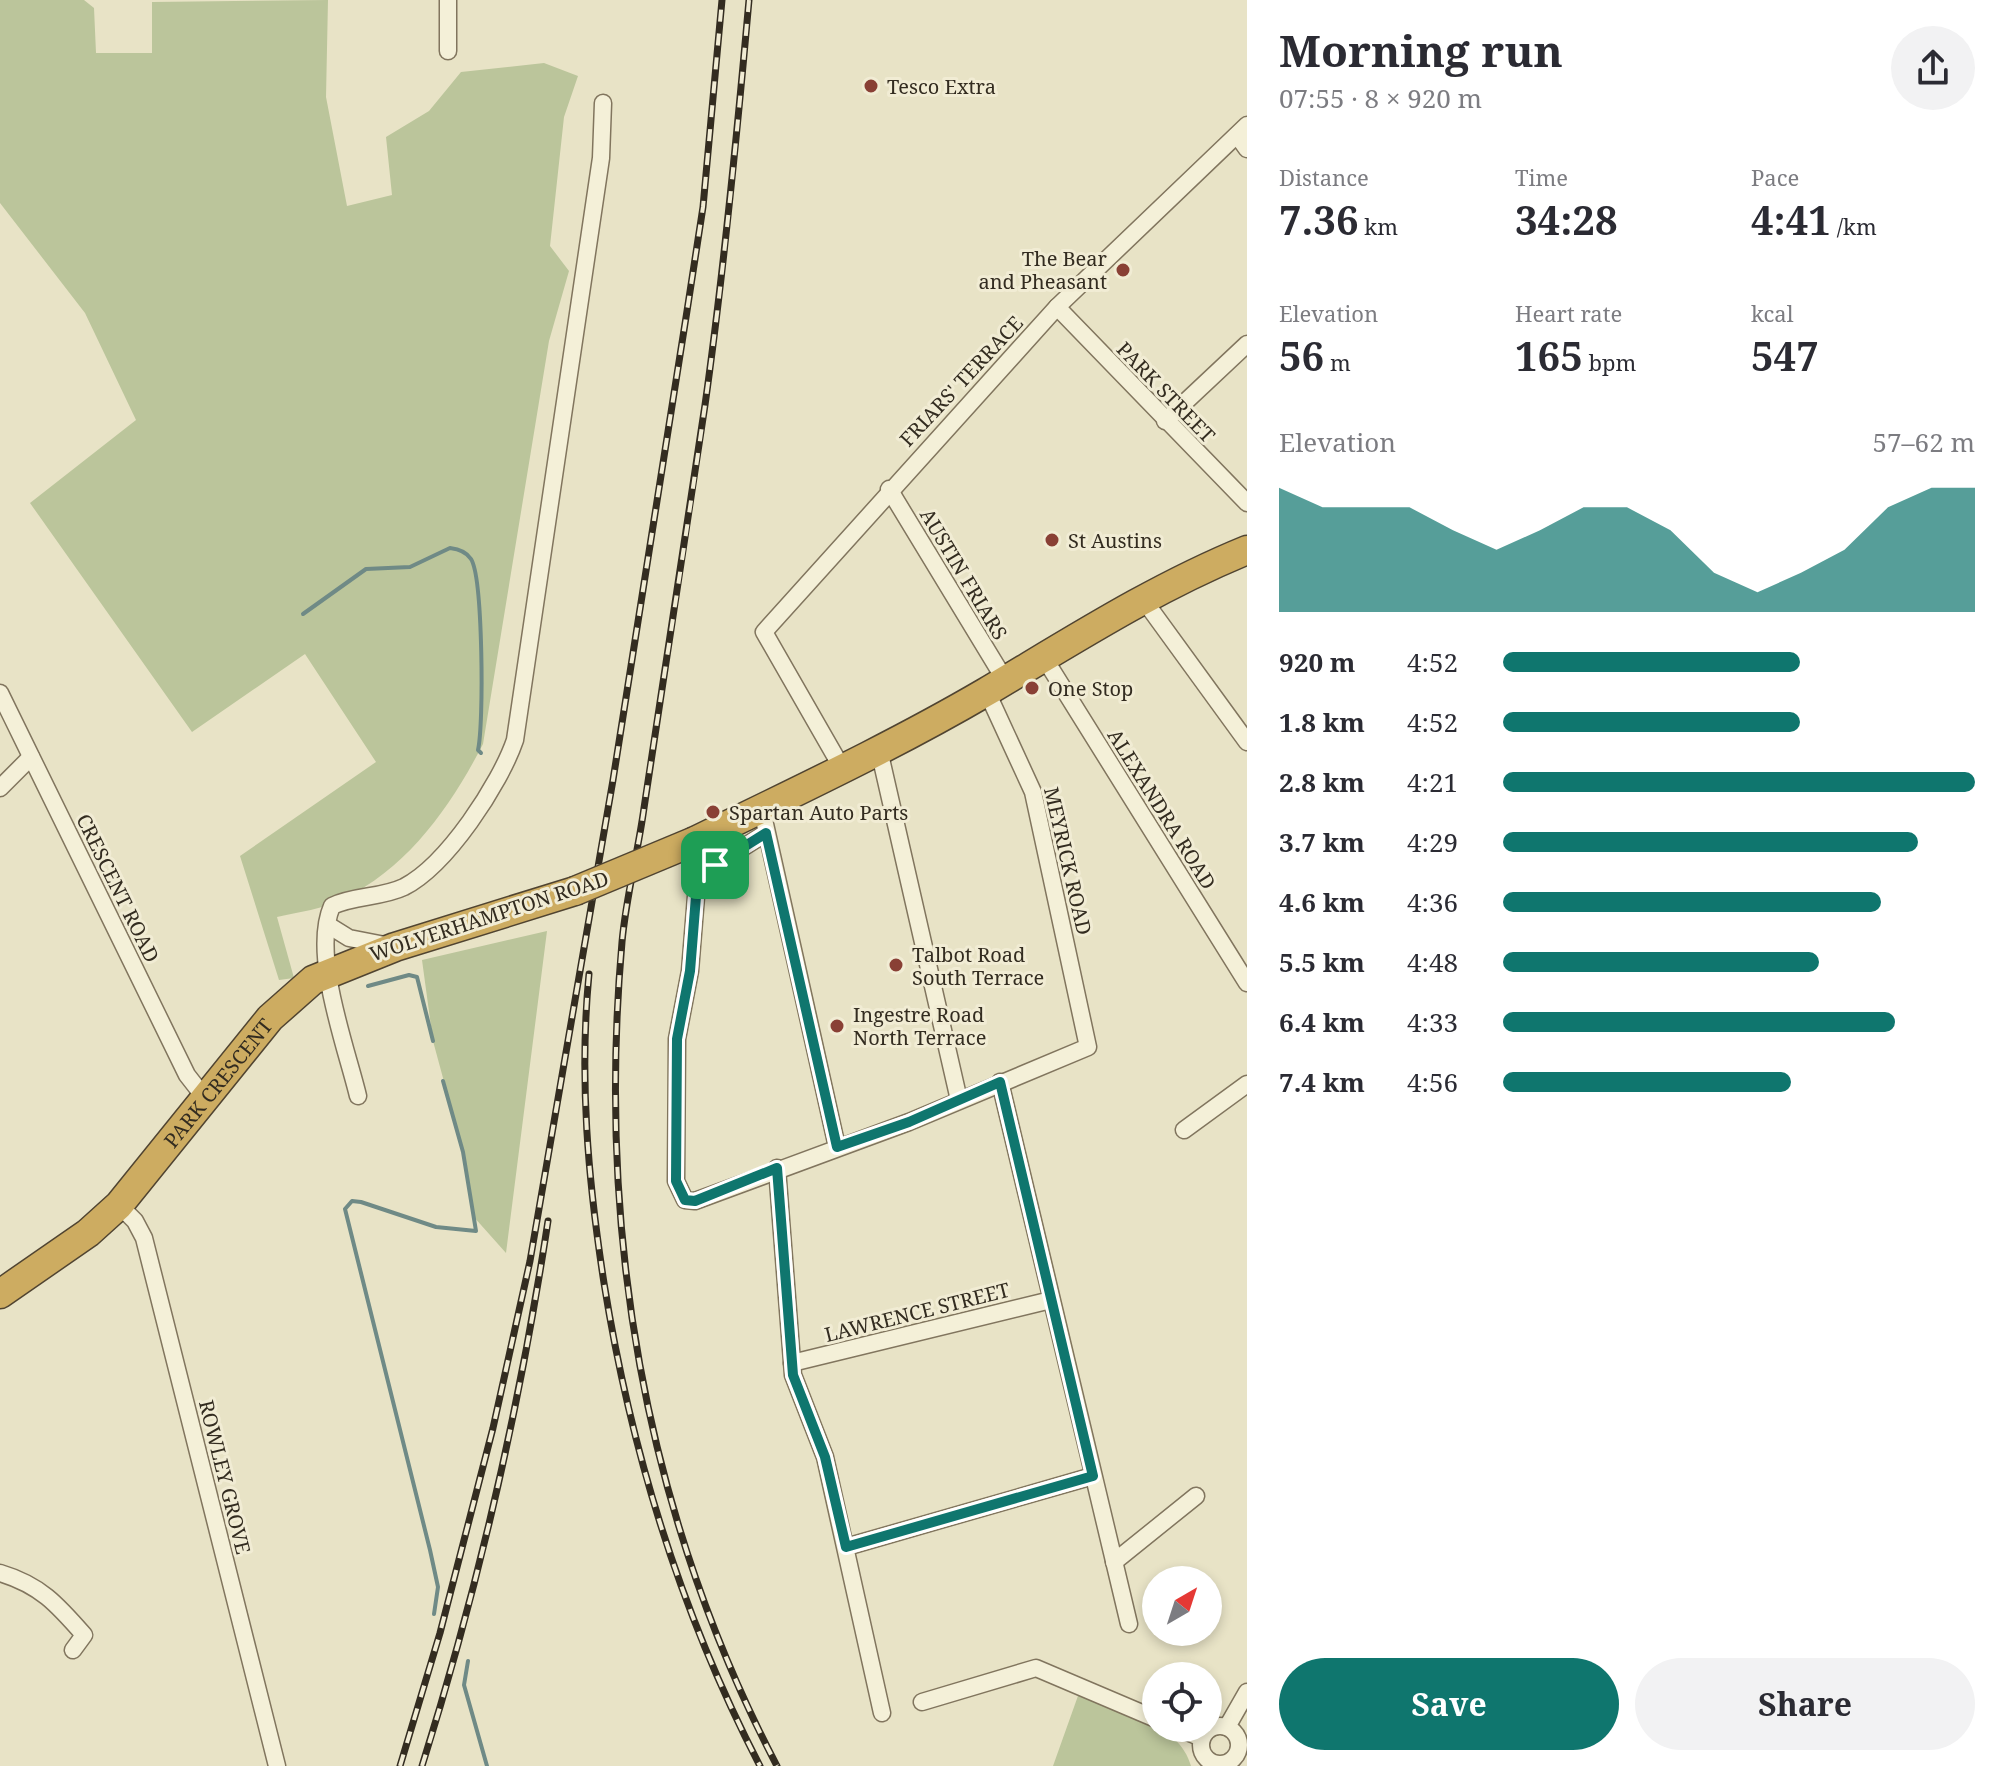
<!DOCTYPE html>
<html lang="en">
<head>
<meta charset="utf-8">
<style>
	:root { --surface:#fff; --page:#f2f2f3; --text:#2b2b33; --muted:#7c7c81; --accent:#0f766e }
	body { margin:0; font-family:"Noto Serif",serif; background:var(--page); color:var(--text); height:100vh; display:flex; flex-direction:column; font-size:30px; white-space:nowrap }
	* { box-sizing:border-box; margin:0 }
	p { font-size:26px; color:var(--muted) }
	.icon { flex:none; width:44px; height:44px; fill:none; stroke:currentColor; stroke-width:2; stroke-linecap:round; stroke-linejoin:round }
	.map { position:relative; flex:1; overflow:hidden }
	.drawer { display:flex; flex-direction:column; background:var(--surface); width:760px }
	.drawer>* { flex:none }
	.needle { width:52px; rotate:39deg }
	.buttons { position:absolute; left:1142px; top:1566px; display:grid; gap:16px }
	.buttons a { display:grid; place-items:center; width:80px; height:80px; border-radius:50%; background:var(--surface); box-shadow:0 4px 12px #0003; font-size:40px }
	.pin { position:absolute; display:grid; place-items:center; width:68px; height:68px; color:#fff; margin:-34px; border-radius:16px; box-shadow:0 4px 12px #0006 }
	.round { display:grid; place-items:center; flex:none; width:84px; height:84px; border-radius:42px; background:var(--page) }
	.summary { display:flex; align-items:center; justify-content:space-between; height:136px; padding:0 32px }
	h1 { font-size:44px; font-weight:700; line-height:60px }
	.figures { display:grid; grid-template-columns:repeat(3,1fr); gap:12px; height:136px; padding:8px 32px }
	.figures div { display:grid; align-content:center }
	.figures b { font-size:40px; font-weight:700 }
	.figures small { font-size:22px; font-weight:400 }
	.figures p { font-size:22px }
	.chart { height:224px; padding:16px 32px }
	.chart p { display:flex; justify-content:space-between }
	.chart svg { width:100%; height:144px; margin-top:8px; fill:var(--accent); opacity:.7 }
	.button { display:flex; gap:16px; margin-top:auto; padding:16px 32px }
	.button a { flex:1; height:92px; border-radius:48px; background:var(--accent); color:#fff; font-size:32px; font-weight:700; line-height:92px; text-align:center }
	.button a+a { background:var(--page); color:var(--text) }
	ul { padding:0 32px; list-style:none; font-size:26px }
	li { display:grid; grid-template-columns:128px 96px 1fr; align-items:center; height:60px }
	li i { height:20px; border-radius:10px; background:var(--accent) }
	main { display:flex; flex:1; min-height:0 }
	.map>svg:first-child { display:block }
	.green { fill:#bbc59b }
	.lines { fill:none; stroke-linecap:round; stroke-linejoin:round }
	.stream { stroke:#6f8a86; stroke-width:4 }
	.street-casing { stroke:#81755e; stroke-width:19 }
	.highway-casing { stroke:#504431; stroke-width:31 }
	.street { stroke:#f4f0d8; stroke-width:16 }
	.highway { stroke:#cdac61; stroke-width:28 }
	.rail-casing { stroke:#332c20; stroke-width:7 }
	.rail { stroke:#f1ecd4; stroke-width:4; stroke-dasharray:12; stroke-linecap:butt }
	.highway-bridge-casing { stroke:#504431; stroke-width:31; stroke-linecap:butt }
	.highway-bridge { stroke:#cdac61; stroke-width:28 }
	.route-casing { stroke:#fff; stroke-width:16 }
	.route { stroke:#0f766e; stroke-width:10 }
	.poi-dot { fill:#894035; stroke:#f1ecd4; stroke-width:3 }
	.labels { text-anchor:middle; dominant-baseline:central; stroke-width:6; stroke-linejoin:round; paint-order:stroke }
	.poi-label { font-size:20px; fill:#332c20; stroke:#f1ecd4; text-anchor:start }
	.street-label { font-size:20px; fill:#332c20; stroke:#f1ecd4 }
</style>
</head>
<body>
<main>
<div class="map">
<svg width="1247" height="1766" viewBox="0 0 1247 1766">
	<rect width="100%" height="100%" fill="#e8e3c6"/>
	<g class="green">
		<path d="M 0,0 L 84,0 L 94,8 L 96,53 L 152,53 L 152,2 L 328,0 L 326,97 L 347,206 L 392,195 L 386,137 L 429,111 L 461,72 L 544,63 L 578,76 L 564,117 L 550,246 L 569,271 L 549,341 L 483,744 C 451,806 408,868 343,899 C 324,909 298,912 277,917 L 294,978 L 279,980 L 240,856 L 376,762 L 305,654 L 192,732 L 30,503 L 136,420 L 85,313 L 0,203 Z"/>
		<polygon points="547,931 506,1253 473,1216 463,1152 433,1041 422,960"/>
		<path d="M 1079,1693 C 1116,1708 1180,1723 1191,1766 L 1053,1766 Z"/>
	</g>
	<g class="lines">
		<g class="stream">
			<path d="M 303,614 L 366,569 L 410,567 L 450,548 C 458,549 466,551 471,559 C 483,578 484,724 478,750 L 481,753"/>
			<polyline points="368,986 409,975 417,977 433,1041"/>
			<polyline points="434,1614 438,1587 430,1550 345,1209 352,1201 361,1202 436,1227 476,1231 463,1152 443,1081"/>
			<polyline points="468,1661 464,1685 487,1766"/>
		</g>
		<g class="street-casing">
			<g id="street">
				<polyline points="448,0 448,51"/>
				<polyline points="1237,135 1247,149"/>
				<polyline points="1057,307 1247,503"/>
				<polyline points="1165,421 1247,344"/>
				<polyline points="889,489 1005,680"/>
				<polyline points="1143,599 1247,742"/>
				<polyline points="1043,656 1247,983"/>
				<polyline points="0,693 187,1075 205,1098"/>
				<polyline points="879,750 959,1100"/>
				<polyline points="842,768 764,632 1057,307 1247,125"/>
				<polyline points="0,788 31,757"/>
				<polyline points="765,824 837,1147"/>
				<polyline points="766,833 715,865 697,884 690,971 677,1039 676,1181 685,1200 695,1201 909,1122 1088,1047 1033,792 987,692"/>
				<polyline points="328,925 349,938 390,946"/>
				<polyline points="1000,1082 1129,1624"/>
				<path d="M 358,1096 C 346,1046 311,954 332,906 C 355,895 381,898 404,887 C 447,865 500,784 515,740 L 601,158 L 603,103"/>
				<polyline points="1184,1130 1247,1084"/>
				<polyline points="777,1168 793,1375 825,1457 882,1713"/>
				<polyline points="119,1205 135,1221 144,1238 277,1766"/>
				<polyline points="792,1363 1051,1300"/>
				<polyline points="846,1547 1093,1476"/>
				<polyline points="1114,1562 1196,1496"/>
				<path d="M 0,1573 C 40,1585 57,1604 84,1635 L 73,1650"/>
				<polyline points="922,1702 1036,1668 1156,1719"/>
				<circle cx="1220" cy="1745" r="19"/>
				<polyline points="1227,1727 1247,1692"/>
				<polyline points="1177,1728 1202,1738"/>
			</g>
		</g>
		<g class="highway-casing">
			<g id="highway">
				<path d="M 695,841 C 793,793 892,747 986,692 C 1072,641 1154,588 1247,550"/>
				<path id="s1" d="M 0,1294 L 88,1233 L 119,1205 L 270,1018 L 313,980 L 395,947 L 575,891"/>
			</g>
		</g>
		<use href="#street" class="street"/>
		<use href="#highway" class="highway"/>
		<g class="rail-casing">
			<g id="rail">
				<path d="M 749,0 C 737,135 724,270 705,405 C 686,539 664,673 644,808 C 638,852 626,897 622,942 C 597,1228 643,1510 777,1766"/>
				<path d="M 589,974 C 579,1078 588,1180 604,1283 C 631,1452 681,1614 760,1766"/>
				<polyline points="400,1766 440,1633 493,1428 530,1261 613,780 687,311 703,207 722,0"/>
				<path d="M 422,1766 C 478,1588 520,1406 548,1221"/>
			</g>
		</g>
		<use href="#rail" class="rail"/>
		<g class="highway-bridge-casing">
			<polyline id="highway-bridge" points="575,891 695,841"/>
		</g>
		<use href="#highway-bridge" class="highway-bridge"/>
	</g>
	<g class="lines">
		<g class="route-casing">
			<polygon id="route" points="766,833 837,1147 909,1122 1000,1082 1093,1476 846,1547 825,1457 793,1375 777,1168 695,1201 685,1200 676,1181 677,1039 690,971 697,884 715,865"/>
		</g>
		<use href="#route" class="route"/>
	</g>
	<g class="poi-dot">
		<circle cx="871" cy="86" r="8"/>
		<circle cx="1123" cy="270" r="8"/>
		<circle cx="1052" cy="540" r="8"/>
		<circle cx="1032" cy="688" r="8"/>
		<circle cx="713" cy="812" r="8"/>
		<circle cx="896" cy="965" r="8"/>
		<circle cx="837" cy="1026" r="8"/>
	</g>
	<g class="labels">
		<g class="poi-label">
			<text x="887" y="86">Tesco Extra</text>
			<text x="1107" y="258" text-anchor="end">The Bear<tspan x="1107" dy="23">and Pheasant</tspan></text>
			<text x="1068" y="540">St Austins</text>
			<text x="1048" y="688">One Stop</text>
			<text x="729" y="812">Spartan Auto Parts</text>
			<text x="912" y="954">Talbot Road<tspan x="912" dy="23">South Terrace</tspan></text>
			<text x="853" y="1014">Ingestre Road<tspan x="853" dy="23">North Terrace</tspan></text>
		</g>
		<g class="street-label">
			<text transform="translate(961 381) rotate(-47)">FRIARS' TERRACE</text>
			<text transform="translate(1166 392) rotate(46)">PARK STREET</text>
			<text transform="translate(964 574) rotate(59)">AUSTIN FRIARS</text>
			<text transform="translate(1162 809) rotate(58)">ALEXANDRA ROAD</text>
			<text transform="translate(1068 861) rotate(77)">MEYRICK ROAD</text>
			<text transform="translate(118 888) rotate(64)">CRESCENT ROAD</text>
			<text transform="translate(489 916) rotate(-18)">WOLVERHAMPTON ROAD</text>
			<text stroke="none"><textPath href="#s1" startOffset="306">PARK CRESCENT</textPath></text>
			<text transform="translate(917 1312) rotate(-14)">LAWRENCE STREET</text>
			<text transform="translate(225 1477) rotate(76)">ROWLEY GROVE</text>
		</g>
	</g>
</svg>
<div class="buttons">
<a><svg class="needle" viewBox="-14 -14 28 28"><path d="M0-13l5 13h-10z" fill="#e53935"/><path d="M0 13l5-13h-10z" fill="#7c7c81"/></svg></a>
<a><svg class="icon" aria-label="locate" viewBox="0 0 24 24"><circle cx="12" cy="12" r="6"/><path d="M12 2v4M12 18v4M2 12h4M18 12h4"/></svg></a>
</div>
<div class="pin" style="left:715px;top:865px;background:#1e9e55"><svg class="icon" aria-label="arrive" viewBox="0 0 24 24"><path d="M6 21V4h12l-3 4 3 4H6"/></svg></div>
</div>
<section class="drawer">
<div class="summary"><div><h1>Morning run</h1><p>07:55 · 8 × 920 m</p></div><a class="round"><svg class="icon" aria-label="share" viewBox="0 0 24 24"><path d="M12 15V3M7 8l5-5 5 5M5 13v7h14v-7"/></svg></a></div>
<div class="figures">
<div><p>Distance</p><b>7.36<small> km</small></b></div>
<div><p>Time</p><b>34:28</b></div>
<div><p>Pace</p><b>4:41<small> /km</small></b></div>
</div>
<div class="figures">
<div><p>Elevation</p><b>56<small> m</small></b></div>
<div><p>Heart rate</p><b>165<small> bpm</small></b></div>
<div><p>kcal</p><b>547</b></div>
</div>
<div class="chart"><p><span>Elevation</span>57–62 m</p>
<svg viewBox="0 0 160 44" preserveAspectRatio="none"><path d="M0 44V6L10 12L20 12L30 12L40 19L50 25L60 19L70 12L80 12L90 19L100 32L110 38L120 32L130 25L140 12L150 6L160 6V44z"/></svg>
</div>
<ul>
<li><b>920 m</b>4:52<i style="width:63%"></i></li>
<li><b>1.8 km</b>4:52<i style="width:63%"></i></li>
<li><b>2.8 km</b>4:21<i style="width:100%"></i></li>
<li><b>3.7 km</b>4:29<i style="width:88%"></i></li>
<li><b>4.6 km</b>4:36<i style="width:80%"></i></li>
<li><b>5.5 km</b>4:48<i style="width:67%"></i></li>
<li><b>6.4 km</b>4:33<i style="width:83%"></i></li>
<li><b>7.4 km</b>4:56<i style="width:61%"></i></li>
</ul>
<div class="button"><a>Save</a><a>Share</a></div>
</section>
</main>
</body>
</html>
